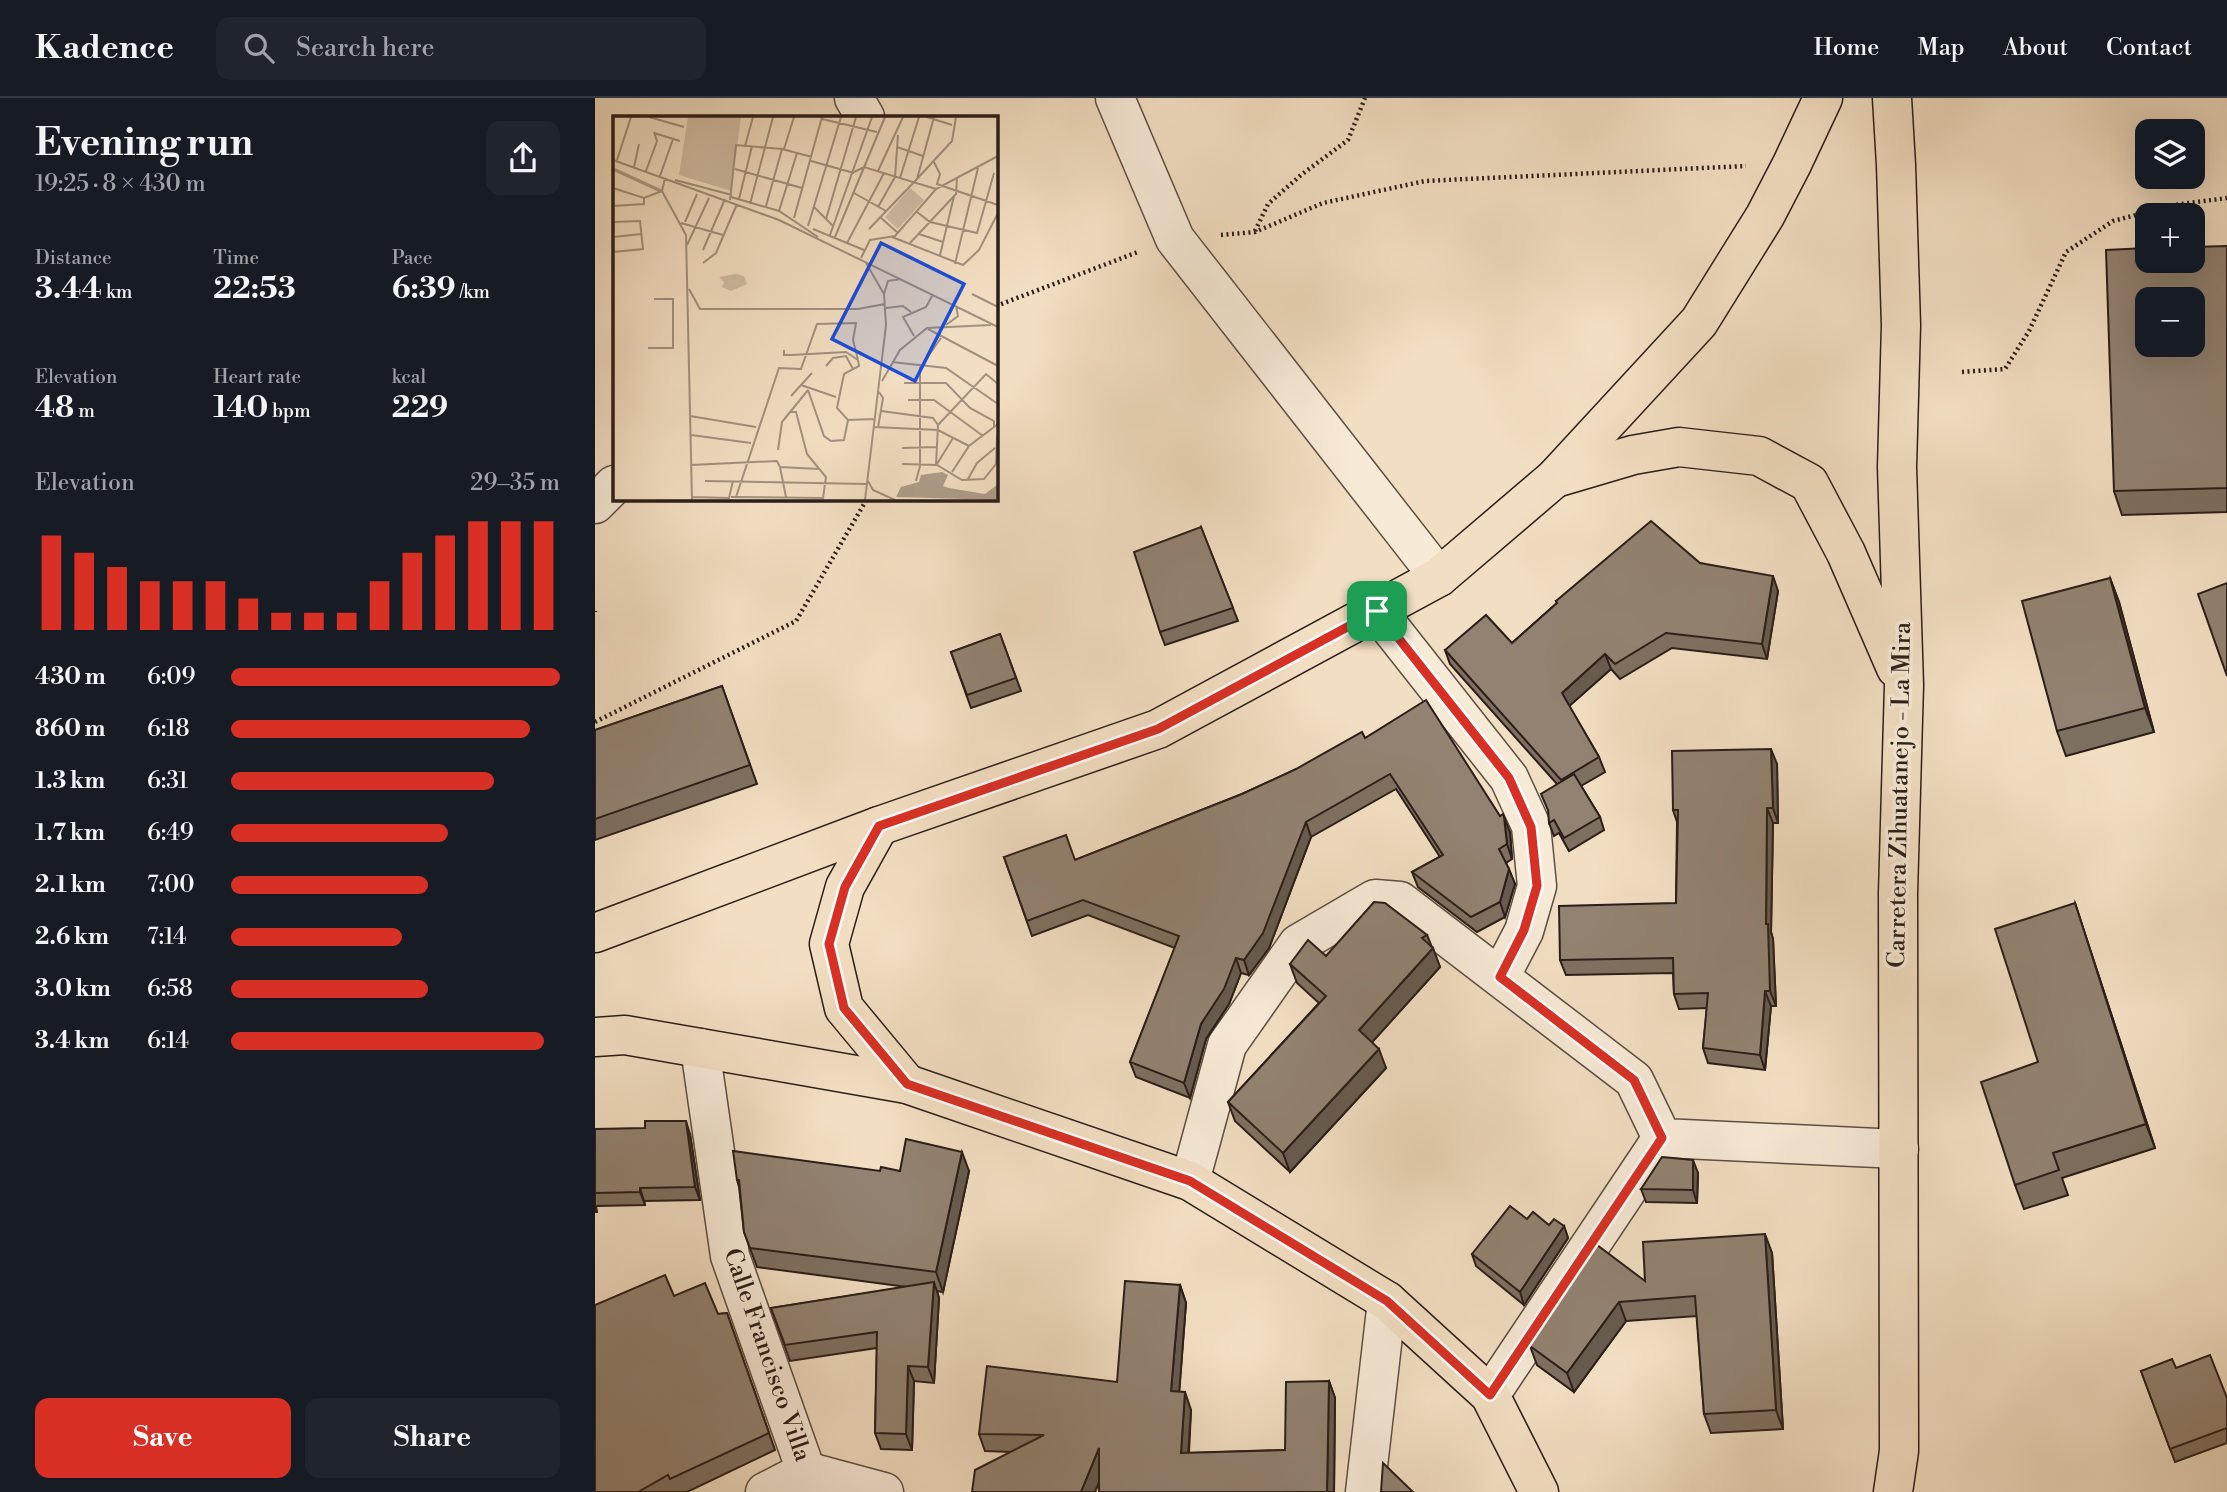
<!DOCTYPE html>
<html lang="en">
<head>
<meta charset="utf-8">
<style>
	:root { --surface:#171b24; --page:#20242c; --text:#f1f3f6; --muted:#9ea1a6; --line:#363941; --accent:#d93025 }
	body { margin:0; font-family:"Libre Bodoni",serif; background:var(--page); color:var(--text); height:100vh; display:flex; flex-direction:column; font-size:26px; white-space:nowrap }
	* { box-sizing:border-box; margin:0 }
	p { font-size:23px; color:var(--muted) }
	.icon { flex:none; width:38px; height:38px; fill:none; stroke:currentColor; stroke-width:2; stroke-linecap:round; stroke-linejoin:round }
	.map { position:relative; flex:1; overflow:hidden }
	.sheet { display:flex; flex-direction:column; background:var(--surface); width:595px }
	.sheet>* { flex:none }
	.fabs { position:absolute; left:1540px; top:21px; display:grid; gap:14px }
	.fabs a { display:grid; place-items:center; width:70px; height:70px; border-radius:14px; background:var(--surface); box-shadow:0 7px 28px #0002; font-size:35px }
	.pin { position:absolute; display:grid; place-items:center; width:60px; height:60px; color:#fff; margin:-30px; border-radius:14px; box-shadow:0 4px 10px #0006 }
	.round { display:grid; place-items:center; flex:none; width:74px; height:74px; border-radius:14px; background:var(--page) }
	.headline { display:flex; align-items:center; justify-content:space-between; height:119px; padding:0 35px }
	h1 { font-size:38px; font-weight:800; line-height:52px }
	.stats { display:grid; grid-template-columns:repeat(3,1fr); gap:10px; height:119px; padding:7px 35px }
	.stats div { display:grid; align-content:center }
	.stats b { font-size:30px; font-weight:800 }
	.stats small { font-size:19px; font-weight:400 }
	.stats p { font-size:19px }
	.chart { height:196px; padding:14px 35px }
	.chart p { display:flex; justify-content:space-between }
	.chart svg { width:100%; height:126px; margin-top:7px; stroke:var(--accent); stroke-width:6 }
	.button { display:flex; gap:14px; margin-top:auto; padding:14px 35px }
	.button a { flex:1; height:80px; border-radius:14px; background:var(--accent); color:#fff; font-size:28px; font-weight:800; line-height:80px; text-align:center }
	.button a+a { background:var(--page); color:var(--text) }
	ul { padding:0 35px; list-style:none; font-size:23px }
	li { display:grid; grid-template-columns:112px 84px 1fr; align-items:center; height:52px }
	li i { height:18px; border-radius:9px; background:var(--accent) }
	header { display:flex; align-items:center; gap:42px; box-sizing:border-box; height:98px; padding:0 35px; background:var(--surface); border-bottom:2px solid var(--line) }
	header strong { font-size:33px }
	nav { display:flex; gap:38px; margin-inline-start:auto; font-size:24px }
	.search { width:490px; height:63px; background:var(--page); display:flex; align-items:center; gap:18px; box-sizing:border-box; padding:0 24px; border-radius:14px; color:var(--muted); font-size:26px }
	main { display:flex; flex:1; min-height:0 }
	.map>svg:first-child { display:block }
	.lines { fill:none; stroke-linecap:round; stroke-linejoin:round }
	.minor-casing { stroke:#5d4e43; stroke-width:41 }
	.major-casing { stroke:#2b1e19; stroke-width:41 }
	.highway-casing { stroke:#2b1e19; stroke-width:41 }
	.path { stroke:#2b1e19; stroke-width:4.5; stroke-dasharray:2 3.5; stroke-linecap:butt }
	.minor { stroke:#f7ead7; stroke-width:38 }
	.major { stroke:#f2dec2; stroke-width:38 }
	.highway { stroke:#f2dec2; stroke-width:38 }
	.wall { fill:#7e7061; stroke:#2b1e19; stroke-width:2 }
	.shaded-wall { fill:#665b4f; stroke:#2b1e19; stroke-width:2 }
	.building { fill:#928271; stroke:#2b1e19; stroke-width:2; fill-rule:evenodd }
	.route-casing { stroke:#fff; stroke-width:14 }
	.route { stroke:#d93025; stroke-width:9 }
	.labels { text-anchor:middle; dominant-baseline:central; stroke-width:7; stroke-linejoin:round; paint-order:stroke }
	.street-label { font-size:24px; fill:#2b1e19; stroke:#f7ead7 }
	.inset-river { fill:none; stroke:#ae9d89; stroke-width:3.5 }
	.inset-road { fill:none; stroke:#a2917e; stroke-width:2 }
	.view { fill:#1d4ed8; fill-opacity:0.15; stroke:#1d4ed8; stroke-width:3.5 }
	.inset-edge { fill:none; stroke:#2b1e19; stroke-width:3.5 }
</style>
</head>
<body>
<header>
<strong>Kadence</strong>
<div class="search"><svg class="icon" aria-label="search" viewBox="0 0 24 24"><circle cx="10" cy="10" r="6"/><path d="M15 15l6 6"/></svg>Search here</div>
<nav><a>Home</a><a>Map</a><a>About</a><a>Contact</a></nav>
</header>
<main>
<section class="sheet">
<div class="headline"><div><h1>Evening run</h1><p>19:25 · 8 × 430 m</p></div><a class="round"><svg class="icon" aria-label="share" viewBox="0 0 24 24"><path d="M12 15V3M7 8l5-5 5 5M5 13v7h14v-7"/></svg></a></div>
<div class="stats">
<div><p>Distance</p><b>3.44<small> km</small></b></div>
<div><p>Time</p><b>22:53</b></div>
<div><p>Pace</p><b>6:39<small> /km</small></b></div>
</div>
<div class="stats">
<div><p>Elevation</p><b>48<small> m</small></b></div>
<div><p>Heart rate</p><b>140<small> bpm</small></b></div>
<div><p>kcal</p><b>229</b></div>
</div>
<div class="chart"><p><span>Elevation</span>29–35 m</p>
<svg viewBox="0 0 160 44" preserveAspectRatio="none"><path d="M5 44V11M15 44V17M25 44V22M35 44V27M45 44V27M55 44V27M65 44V33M75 44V38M85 44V38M95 44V38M105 44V27M115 44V17M125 44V11M135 44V6M145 44V6M155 44V6"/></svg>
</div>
<ul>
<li><b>430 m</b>6:09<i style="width:100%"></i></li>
<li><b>860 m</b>6:18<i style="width:91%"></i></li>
<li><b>1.3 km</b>6:31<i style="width:80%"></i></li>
<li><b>1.7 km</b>6:49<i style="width:66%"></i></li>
<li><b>2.1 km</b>7:00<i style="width:60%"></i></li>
<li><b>2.6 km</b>7:14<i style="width:52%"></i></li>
<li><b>3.0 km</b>6:58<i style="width:60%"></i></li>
<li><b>3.4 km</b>6:14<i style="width:95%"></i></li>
</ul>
<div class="button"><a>Save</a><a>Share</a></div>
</section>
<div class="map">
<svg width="1632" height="1394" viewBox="0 0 1632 1394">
	<rect width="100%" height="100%" fill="#f2dec2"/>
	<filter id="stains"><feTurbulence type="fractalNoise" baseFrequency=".00286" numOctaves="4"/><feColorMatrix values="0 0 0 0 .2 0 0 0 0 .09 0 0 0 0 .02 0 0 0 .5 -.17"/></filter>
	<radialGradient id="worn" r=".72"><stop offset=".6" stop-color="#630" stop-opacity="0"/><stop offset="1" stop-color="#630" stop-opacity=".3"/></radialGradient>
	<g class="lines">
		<g class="minor-casing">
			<g id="minor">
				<polyline points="259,0 270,19"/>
				<polyline points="520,0 580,141 844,479"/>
				<polyline points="0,406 19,387"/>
				<polyline points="782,513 914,680 936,728 942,788 929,833 905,879"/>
				<polyline points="105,950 135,1158 211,1373 224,1394"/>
				<polyline points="595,1083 632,947 703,846 780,801 805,803 1039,982 1067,1040 1304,1051"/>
				<polyline points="895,1297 1067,1040"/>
				<polyline points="170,1394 211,1373 289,1394"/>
				<polyline points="770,1394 792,1203"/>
			</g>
		</g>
		<g class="major-casing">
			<g id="major">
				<polyline points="284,728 250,789 234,846 249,910 312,986"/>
				<polyline points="0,835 284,728 563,631 844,479 960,380 1104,224 1170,118 1197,66 1228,0"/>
				<polyline points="0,939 30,937 312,986 595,1083 792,1203 895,1297 944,1394"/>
			</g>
		</g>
		<g class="highway-casing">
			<g id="highway">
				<polyline points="1297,0 1301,67 1306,227 1302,369 1309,587 1303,795 1304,1353 1298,1394"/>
				<polyline points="960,380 1038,357 1084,349 1164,358 1214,385 1251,455 1301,570"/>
			</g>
		</g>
		<g class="path">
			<polyline points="660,133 673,106 706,77 753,42 770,0"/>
			<polyline points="626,137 660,134 728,105 830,83 1151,68"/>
			<polyline points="401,208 543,154"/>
			<polyline points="1367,274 1410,271 1434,233 1471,154 1518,123 1579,107 1632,100"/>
			<polyline points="0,513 0,514"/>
			<polyline points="0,624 201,523 272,401"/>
		</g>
		<use href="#minor" class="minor"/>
		<use href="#major" class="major"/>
		<use href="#highway" class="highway"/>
	</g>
	<g class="wall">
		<polygon points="1632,148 1632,414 1527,417 1519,393"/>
		<polygon points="606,429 643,523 570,547 565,534"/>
		<polygon points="1105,465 1183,493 1172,561 1077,550 1025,581 1016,571 974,608 1004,659 1010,674 986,688 1005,719 1009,732 974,753 964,735 959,738 954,725 962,686 855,566 850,552 917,545 962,505 961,503"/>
		<polygon points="1515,480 1524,504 1559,634 1471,658 1462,633"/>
		<polygon points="405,536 426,593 376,610 356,554"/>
		<polygon points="127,588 162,686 0,742 0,632"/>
		<polygon points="770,640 915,734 917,761 911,765 920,786 910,819 882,834 823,789 817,774 845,759 801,691 716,739 674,850 654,877 646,875 634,906 611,941 595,1000 541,979 535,964 580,850 493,817 437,838 409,759 480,762 647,696"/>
		<polygon points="1182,666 1183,725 1178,725 1176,834 1178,841 1181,908 1176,908 1170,972 1113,965 1108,950 1112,910 1084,911 1079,896 1078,875 971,877 965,862 1081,805 1082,724 1078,712"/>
		<polygon points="1480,805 1560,1050 1467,1080 1473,1097 1429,1111 1420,1087 1443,964"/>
		<polygon points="832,837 845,869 777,944 791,970 695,1074 640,1023 633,1004 724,905 702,885 695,866"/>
		<polygon points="0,1031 95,1036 105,1102 49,1103 50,1107 1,1108 2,1114 0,1114"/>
		<polygon points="285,1073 374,1073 348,1194 342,1193 344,1200 339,1285 319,1283 317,1352 286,1351 280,1335 282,1250 195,1263 176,1210 312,1189 162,1169 149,1134 144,1089 142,1082"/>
		<polygon points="1103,1075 1102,1105 1051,1104 1046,1091"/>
		<polygon points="932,1121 954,1127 969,1128 973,1140 929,1207 881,1168 877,1156"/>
		<polygon points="1177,1155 1188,1331 1116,1335 1109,1316 1102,1218 1031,1223 979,1294 942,1267 935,1248 1050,1183"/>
		<polygon points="585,1187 591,1205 584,1294 596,1312 594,1355 690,1352 734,1283 740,1300 739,1394 504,1394 504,1383 500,1394 416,1354 390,1353 384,1336 522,1284"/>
		<polygon points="79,1198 123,1216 132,1215 180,1352 92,1394 0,1394"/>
		<polygon points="1581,1270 1632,1300 1632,1345 1580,1364 1546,1273"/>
	</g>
	<g class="shaded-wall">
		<polygon points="1178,478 1183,493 1172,561 1167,546"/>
		<polygon points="1515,480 1524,504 1559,634 1550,610"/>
		<polygon points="1010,556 1016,571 972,610 967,595"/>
		<polygon points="1176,651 1182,666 1183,725 1178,710"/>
		<polygon points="1172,710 1178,725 1176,834 1178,841 1181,908 1175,893 1171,826"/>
		<polygon points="909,719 915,734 917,761 912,746"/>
		<polygon points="711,724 716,739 674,850 654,877 649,862"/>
		<polygon points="914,771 920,786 910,819 905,804"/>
		<polygon points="1480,805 1488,830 1560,1050 1551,1026"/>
		<polygon points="838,850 845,869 771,951 764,932"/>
		<polygon points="641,860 646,875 634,906 611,941 595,1000 589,985 606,926"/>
		<polygon points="1170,893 1176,908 1170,972 1165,957"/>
		<polygon points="784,951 791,970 695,1074 688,1055"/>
		<polygon points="91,1023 95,1036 105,1102 100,1089"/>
		<polygon points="367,1054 374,1073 348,1194 341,1174"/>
		<polygon points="1098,1062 1103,1075 1102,1105 1098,1092"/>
		<polygon points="45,1090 49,1103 50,1107 45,1094"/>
		<polygon points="969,1128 973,1140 929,1207 925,1194"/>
		<polygon points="1170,1136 1177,1155 1188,1331 1181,1312"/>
		<polygon points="339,1184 344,1200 339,1285 333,1269"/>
		<polygon points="585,1187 591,1205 583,1311 576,1293"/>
		<polygon points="1024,1204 1031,1223 979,1294 972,1275"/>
		<polygon points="313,1268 319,1283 317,1352 311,1336"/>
		<polygon points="734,1283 740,1300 739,1394 732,1394"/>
		<polygon points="590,1294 596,1312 592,1373 586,1355"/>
		<polygon points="504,1350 511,1367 500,1394 486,1394"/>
	</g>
	<g class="building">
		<path d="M 1632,148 L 1632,390 L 1519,393 L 1511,152 L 1552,150 L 1552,163 L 1598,163 L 1598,149 ZM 1552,201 L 1598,201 L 1598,247 L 1552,247 Z"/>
		<polygon points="1056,423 1105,465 1178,478 1167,546 1071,535 1020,566 1010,556 967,595 1004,659 966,682 850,552 891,517 917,545 962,505 961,503"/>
		<polygon points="606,429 638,510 565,534 539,454"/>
		<polygon points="1515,480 1550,610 1462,633 1427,503"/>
		<polygon points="1632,485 1632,578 1603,496"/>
		<polygon points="405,536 421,580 372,597 356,554"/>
		<polygon points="127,588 155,667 0,721 0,632"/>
		<polygon points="831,602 905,718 908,716 909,719 912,746 904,751 914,771 905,804 876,819 817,774 848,757 795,676 711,724 668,835 649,862 641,860 629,891 606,926 589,985 535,964 584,838 488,802 432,823 409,759 471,737 480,762 647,696 701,671 767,634 770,640"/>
		<polygon points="1176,651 1178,710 1172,710 1171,826 1173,826 1175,893 1170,893 1165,957 1108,950 1113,895 1079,896 1078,860 965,862 964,808 1081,805 1083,712 1078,712 1077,653"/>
		<polygon points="979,676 1005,719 969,740 959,722 954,725 953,712 946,696"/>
		<polygon points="779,804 790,805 832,837 827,840 838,850 764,932 784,951 688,1055 633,1004 731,898 695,866 713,842 731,858"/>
		<polygon points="1480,805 1551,1026 1458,1055 1464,1072 1420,1087 1386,984 1443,964 1400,831"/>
		<polygon points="50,1023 91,1023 100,1089 45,1090 45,1094 0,1095 0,1031 50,1030"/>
		<polygon points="311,1041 367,1054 341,1174 155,1150 149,1134 144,1082 142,1082 138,1053 285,1073 286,1069 305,1073"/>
		<polygon points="1067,1059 1098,1062 1098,1092 1046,1091"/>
		<polygon points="915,1108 932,1121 938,1114 954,1127 959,1121 969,1128 925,1194 877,1156"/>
		<polygon points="1170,1136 1181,1312 1109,1316 1100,1198 1024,1204 972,1275 935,1248 1002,1147 1050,1183 1048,1144"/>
		<polygon points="70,1177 79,1198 110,1185 123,1216 132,1215 174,1335 75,1381 73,1377 43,1394 0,1394 0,1207"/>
		<polygon points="530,1183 585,1187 576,1293 590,1294 586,1355 690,1352 691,1284 734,1283 732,1394 504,1394 504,1350 486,1394 377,1394 380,1372 449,1337 384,1336 392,1268 522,1284"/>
		<polygon points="339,1184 333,1269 313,1268 311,1336 280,1335 282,1234 190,1247 176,1210"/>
		<polygon points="1615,1257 1632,1300 1632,1330 1575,1351 1546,1273 1577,1261 1581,1270"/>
		<polygon points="788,1365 818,1394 786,1394"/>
	</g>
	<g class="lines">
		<g class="route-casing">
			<polygon id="route" points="782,513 914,680 936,729 942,788 929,832 905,879 1039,982 1067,1040 895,1297 792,1203 595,1083 312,986 249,910 234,846 250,789 284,728 563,631"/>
		</g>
		<use href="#route" class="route"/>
	</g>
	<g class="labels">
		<g class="street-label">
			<text transform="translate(1305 697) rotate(-89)">Carretera Zihuatanejo - La Mira</text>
			<text transform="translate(172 1257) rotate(71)">Calle Francisco Villa</text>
		</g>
	</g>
	<g transform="translate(18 18)">
		<rect width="385" height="385" fill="#f2dec2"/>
		<path d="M 75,1 L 128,1 L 118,75 L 66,59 ZM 297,72 L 311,84 L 285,113 L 272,101 ZM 123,158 L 131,160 L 134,168 L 118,175 L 109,171 L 111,166 L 106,161 Z" fill="#d0bda5"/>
		<path d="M 329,356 L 335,359 L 330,370 L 336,372 L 372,378 L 385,368 L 385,384 L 283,381 L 288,371 L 306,366 L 308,359 Z" fill="#ae9d89"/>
		<path class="inset-river" d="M 0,53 L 48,75"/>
		<path class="inset-road" d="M 36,1 L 71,11M 314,1 L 339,9M 209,3 L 264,16M 41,17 L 67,25M 132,30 L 140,1M 284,31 L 310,40M 171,33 L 181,1M 0,44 L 166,104 L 385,211M 4,44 L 18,1M 198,45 L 241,57M 321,46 L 327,58 L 324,68 L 385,89M 21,51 L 26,28M 122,53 L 189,72M 33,55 L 44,25 L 41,16M 265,55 L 290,1M 241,56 L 251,51 L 323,73M 47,60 L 60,23M 52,62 L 49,75 L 73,119 L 79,384M 287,62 L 306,1M 304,63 L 339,25 L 343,1M 62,64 L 119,79M 0,72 L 31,82 L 49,75M 241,77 L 273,95M 118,81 L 166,95 L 205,121M 126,83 L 139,30M 117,84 L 123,29 L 169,33 L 199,41M 137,88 L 160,1M 0,90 L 31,88 L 31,82M 153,90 L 169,33M 201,91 L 220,110M 265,91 L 282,61 L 285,19M 166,95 L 184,37M 304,96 L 317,106 L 364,117 L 381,57M 267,101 L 285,117M 181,102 L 209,1M 213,103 L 243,1M 0,106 L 27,105 L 30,133 L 0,136M 72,106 L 84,78M 68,107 L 110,119M 195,110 L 228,1M 200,113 L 251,134M 256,113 L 304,63 L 321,1M 306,118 L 330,126M 217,119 L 259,1M 0,121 L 29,118M 222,121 L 272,1M 279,121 L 350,149 L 366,134 L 385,97M 234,127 L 271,57M 297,127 L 343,78 L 344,62M 74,129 L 96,82M 90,134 L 112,83M 327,139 L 341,80M 248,142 L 257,124 L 282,120 L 323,73 L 385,40M 90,147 L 103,137 L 124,88M 342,148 L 365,52M 76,173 L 87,193 L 245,193 L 272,188M 271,178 L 275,165 L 288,163M 359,178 L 385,191M 273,192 L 290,190 L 298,196M 333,209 L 345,200 L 343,190M 315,213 L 385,250M 301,220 L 290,201 L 313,191 L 319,180M 35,232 L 60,232 L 60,183 L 41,183M 171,234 L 171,239 L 179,239 L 233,236 L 245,244 L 246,250 L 231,258 L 224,292 L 235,304 L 261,303M 279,246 L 333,252 L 385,288M 213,250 L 220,242 L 233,240 L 240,253M 269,265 L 287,234 L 314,212 L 378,209M 291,267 L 333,267 L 357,292 L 381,305 L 381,311M 188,269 L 223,281M 195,274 L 211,320 L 218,325 L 231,324 L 235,304M 178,280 L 199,257M 295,284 L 321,284 L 370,320M 268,295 L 320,302 L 325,309 L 323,349M 77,300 L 143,311M 325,309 L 373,258 L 385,268M 261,311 L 325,314 L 356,330M 265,312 L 270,282 L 266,276M 78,319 L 138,327M 289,332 L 324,331M 165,334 L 169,306 L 195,274M 289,348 L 324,349 L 349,364 L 371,363 L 383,348 L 384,320M 324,348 L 340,322M 78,349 L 164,345 L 167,351M 167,351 L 206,353M 167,351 L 173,381M 339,356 L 356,330 L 385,308M 355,363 L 364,347 L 382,332M 92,365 L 254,368M 255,365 L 260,374 L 282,384M 303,365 L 307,350 L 307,252 L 328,222M 79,381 L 116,382 L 120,365M 118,381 L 210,382 L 213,361 L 194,338 L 183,296 L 178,296M 123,381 L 166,252 L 188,253 L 204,208 L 243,207 L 240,224 L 245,244M 252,384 L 273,209 L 271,178 L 253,147"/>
		<path class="view" d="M 268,127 L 351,168 L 302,265 L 219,223 Z"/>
		<rect width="385" height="385" class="inset-edge"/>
	</g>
	<rect width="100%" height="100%" filter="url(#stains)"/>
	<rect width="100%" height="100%" fill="url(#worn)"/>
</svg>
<div class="fabs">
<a><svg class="icon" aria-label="layers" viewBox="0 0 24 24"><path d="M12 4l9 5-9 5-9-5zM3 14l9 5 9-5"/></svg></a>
<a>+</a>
<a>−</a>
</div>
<div class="pin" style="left:782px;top:513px;background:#1e9e55"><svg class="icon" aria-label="arrive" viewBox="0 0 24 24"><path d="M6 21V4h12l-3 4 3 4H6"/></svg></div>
</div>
</main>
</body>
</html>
